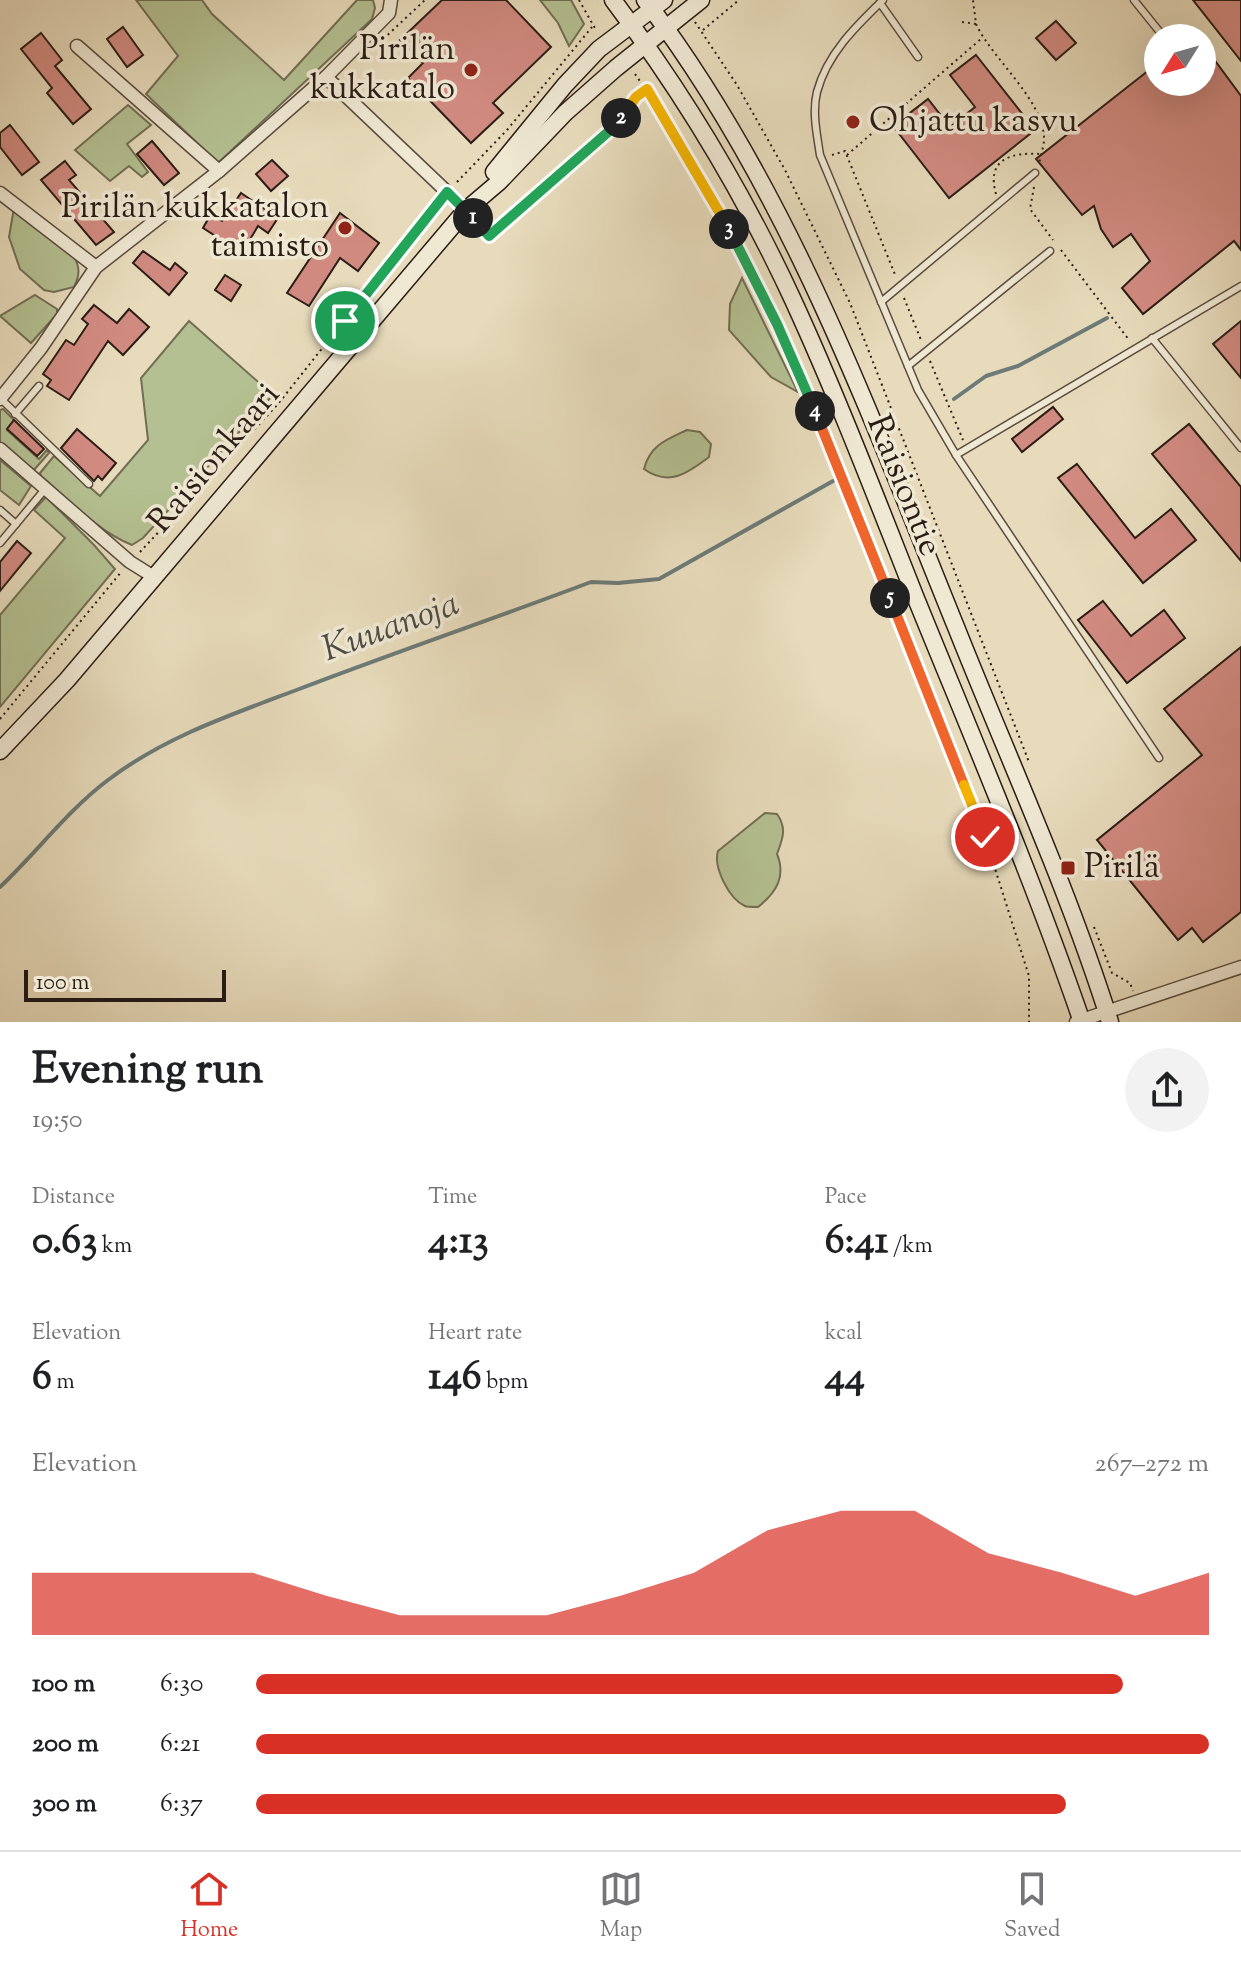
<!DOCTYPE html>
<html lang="en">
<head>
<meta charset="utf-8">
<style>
	:root { --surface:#fff; --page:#f2f2f2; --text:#202124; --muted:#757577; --line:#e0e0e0; --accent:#d93025 }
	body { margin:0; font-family:"Sorts Mill Goudy",serif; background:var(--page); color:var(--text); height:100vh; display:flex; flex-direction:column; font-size:30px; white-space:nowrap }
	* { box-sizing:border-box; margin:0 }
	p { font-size:26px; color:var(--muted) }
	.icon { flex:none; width:44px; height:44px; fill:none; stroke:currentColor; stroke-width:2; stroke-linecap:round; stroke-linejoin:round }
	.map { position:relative; height:1022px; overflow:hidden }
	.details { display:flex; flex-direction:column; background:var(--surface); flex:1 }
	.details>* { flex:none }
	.needle { width:52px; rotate:233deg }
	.controls { position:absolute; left:1144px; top:24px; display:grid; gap:16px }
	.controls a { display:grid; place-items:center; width:72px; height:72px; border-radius:50%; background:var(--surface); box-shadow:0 8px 32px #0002; font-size:40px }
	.scale { position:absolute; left:24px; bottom:20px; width:202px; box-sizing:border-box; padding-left:8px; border:4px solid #2b1d16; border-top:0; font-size:22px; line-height:28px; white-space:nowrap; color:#2b1d16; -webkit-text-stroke:6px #efe8d3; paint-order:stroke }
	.pin { position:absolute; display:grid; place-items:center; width:68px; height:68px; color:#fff; margin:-34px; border:4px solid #fff; border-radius:50%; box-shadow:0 2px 8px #0007 }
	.km { position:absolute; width:40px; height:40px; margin:-20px; border-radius:50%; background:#222; color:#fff; font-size:22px; line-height:40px; text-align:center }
	.round { display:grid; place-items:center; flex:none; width:84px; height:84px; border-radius:42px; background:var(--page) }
	.summary { display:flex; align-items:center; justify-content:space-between; height:136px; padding:0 32px }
	h1 { font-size:44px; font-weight:800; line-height:60px }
	.metrics { display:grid; grid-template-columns:repeat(3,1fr); gap:12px; height:136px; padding:8px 32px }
	.metrics div { display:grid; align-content:center }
	.metrics b { font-size:40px; font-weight:800 }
	.metrics small { font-size:22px; font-weight:400 }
	.metrics p { font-size:22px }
	.chart { height:224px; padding:16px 32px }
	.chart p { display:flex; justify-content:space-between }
	.chart svg { width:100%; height:144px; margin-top:8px; fill:var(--accent); opacity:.7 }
	ul { padding:0 32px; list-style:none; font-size:26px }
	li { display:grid; grid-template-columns:128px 96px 1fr; align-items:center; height:60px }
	li i { height:20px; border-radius:10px; background:var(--accent) }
	.menu { display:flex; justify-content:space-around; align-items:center; height:112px; border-top:2px solid var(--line); background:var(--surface); font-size:22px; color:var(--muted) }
	.menu a { display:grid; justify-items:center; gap:4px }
	.menu .active { color:var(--accent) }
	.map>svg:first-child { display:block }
	.green { fill:#b4c091; stroke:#706e54; stroke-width:2 }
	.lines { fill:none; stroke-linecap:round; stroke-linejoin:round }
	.stream { stroke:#6c7b77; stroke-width:4 }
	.building { fill:#d18a80; stroke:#2b1d16; stroke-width:2 }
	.lane-casing { stroke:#5a4c3f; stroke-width:9 }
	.street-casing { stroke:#5a4c3f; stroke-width:15 }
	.secondary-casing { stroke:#2b1d16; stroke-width:19 }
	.path { stroke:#2b1d16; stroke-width:2; stroke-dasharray:2 4; stroke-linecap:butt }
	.lane { stroke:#efe8d3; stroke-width:6 }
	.street { stroke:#efe8d3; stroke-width:12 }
	.secondary { stroke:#efe8d3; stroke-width:16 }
	.split-1-casing { stroke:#fff; stroke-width:16 }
	.split-2-casing { stroke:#fff; stroke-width:16 }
	.split-3-casing { stroke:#fff; stroke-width:16 }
	.split-4-casing { stroke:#fff; stroke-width:16 }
	.split-5-casing { stroke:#fff; stroke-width:16 }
	.split-6-casing { stroke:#fff; stroke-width:16 }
	.split-7-casing { stroke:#fff; stroke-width:16 }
	.split-1 { stroke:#22a559; stroke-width:10 }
	.split-2 { stroke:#22a559; stroke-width:10 }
	.split-3 { stroke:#f5b400; stroke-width:10 }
	.split-4 { stroke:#22a559; stroke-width:10 }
	.split-5 { stroke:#f0652b; stroke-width:10 }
	.split-6 { stroke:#f0652b; stroke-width:10 }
	.split-7 { stroke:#f5b400; stroke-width:10 }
	.poi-dot { fill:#8f2418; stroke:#efe8d3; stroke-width:3 }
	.labels { text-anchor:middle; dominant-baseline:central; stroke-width:7; stroke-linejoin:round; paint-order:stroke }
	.poi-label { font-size:34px; fill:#2b1d16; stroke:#efe8d3; text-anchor:end }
	.street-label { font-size:34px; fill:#2b1d16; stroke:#efe8d3 }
	.water-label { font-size:36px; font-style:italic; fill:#4c4c46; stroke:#efe8d3 }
</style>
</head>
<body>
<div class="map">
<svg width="1241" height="1022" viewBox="0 0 1241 1022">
	<rect width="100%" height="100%" fill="#e7dbbb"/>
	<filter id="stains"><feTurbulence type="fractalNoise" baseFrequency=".0025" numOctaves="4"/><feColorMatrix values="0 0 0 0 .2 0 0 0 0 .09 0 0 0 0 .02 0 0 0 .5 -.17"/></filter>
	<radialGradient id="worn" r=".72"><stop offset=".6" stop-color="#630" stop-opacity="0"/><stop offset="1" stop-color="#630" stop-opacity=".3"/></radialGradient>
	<g class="green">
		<polygon points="136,0 202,0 212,14 284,80 357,0 373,0 375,8 372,19 218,163 146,94 178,56"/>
		<polygon points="540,0 571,0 584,24 569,46 558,23"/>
		<polygon points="128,105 151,125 127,144 148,172 142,177 129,166 110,181 75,150"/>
		<path d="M 14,208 L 74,256 C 80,268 80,275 74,287 L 54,292 L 44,290 L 20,269 L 9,237 Z"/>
		<polygon points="742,278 798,392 771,377 729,330 730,304"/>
		<polygon points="35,295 57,309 57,314 31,343 0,316"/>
		<path d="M 189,321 L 273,395 L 143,538 L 132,545 C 97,531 69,500 41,476 L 40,473 L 54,456 L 100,496 L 148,440 L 141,378 Z"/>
		<polygon points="3,409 14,420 7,430 39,459 47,450 49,453 33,471 0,444 0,410"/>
		<path d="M 687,430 L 700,432 L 711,444 L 709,457 C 688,473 669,487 644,469 C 650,445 666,440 687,430 Z"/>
		<polygon points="0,460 31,486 19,505 0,490"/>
		<polygon points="46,497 94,545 115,569 0,707 0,615 65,538 34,510"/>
		<path d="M 765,813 L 777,814 C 787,828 783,838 777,854 C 786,876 777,892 758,907 C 757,907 747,907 745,906 C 729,899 713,867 718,851 Z"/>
	</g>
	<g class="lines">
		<g class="stream">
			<polyline points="954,399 986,376 1018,366 1107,318"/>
			<path d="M 0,887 C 37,852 68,810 108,780 C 163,738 230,715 294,691 C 393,653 493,619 591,582 L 618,583 L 659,579 L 833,481"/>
		</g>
	</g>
	<g class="building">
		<polygon points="442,0 506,0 551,47 493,103 503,113 471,143 408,78 423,63 400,40"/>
		<polygon points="1193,0 1241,0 1241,61"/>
		<polygon points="1056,21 1076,43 1056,60 1036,38"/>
		<polygon points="123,27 143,55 127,67 107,39"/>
		<polygon points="41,33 62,60 55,66 91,109 73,124 47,93 52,88 21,49"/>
		<polygon points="1202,43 1241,96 1241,250 1234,241 1143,314 1122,288 1150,261 1131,234 1113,247 1101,229 1094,206 1082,215 1036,159 1158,63 1158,82 1202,82"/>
		<polygon points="976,55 1035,130 949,198 893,126 928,99 950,127 975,107 950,75"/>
		<polygon points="10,125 39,162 22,175 0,147 0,133"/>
		<polygon points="152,141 179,173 164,185 137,154"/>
		<polygon points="272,160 288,176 271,191 256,174"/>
		<polygon points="65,161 76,175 69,180 114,232 96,245 41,180"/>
		<polygon points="241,193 278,218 268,233 258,226 242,253 203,228 211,214 222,221"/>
		<polygon points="340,213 379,243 358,271 340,258 309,306 287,293"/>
		<polygon points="143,251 170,270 175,263 187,273 169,295 133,263"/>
		<polygon points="225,275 241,285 231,301 215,290"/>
		<polygon points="94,305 117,323 129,309 149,327 123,355 108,341 69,400 47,386 51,380 43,374 66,340 74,345 88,324 82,319"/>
		<polygon points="1241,321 1241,378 1213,344"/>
		<polygon points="1053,407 1063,419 1022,452 1012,439"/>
		<polygon points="14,420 44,449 37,456 7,429"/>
		<polygon points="1189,424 1241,487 1241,561 1152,454"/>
		<polygon points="77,429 116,463 102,480 98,476 94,481 61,448"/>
		<polygon points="1077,464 1135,538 1171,509 1196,540 1143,583 1058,478"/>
		<polygon points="17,541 31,553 0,591 0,562"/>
		<polygon points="1103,601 1131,636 1164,610 1185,638 1127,683 1078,620"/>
		<polygon points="1241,647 1241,912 1203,942 1192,928 1178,940 1097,840 1202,755 1164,709"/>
	</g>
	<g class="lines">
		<g class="lane-casing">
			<g id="lane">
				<path d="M 883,0 C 856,26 827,54 817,92 C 812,112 817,135 820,155 L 918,390 L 956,455 L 1159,758"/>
				<polyline points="1134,0 1163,36"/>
				<polyline points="880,3 918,57"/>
				<polyline points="466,210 489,236 615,126 627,122"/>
				<polyline points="881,302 1035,173"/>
				<polyline points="1152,338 1241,448"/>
				<polyline points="908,366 1050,251"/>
				<polyline points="0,398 89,484"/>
				<polyline points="15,414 39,386"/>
				<polyline points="956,455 1241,286"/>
				<polyline points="0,510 16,524"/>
				<polyline points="0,543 46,488"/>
			</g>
		</g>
		<g class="street-casing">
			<g id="street">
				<polyline points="77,46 219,171"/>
				<polyline points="326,77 389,13 391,0"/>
				<polyline points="0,193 96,267"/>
				<polyline points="0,399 41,348 96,267 219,171 326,77 466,210"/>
				<polyline points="0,449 130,562 154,577"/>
				<polyline points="1076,1022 1241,967"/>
			</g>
		</g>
		<g class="secondary-casing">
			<g id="secondary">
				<path d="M 613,0 C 683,93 744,194 793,300 C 838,398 877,500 917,601 C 974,741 1033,879 1082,1022"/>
				<path d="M 645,0 C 788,188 868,410 956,627 C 1008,758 1068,888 1110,1022"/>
				<polyline points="494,172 565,85 599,49 664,0"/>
				<polyline points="0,751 67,680 466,210 499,182 565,113 616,68 701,0"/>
			</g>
		</g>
		<g class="path">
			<polyline points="579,0 596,30"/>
			<polyline points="695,22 737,85 785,170 850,303 1029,762"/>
			<polyline points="962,22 976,24 973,0"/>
			<path d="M 976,24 C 992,59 1046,102 1044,141 C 1043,149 1040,158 1039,165"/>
			<polyline points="703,30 739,0"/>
			<polyline points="379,43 425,0"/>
			<polyline points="635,74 662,113 748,265 777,324 830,447 985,837 1029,976 1029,1022"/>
			<polyline points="625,111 636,97 646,90"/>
			<polyline points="832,155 845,151 896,277"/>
			<polyline points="847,155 982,38"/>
			<polyline points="457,182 507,130 592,27"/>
			<polyline points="1034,187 1030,209 1053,240"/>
			<path d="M 996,194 C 986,159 1011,152 1041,154"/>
			<polyline points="1061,250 1129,340"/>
			<polyline points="904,298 921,340"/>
			<polyline points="930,361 963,440"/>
			<polyline points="140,552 278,404 439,201"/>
			<polyline points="0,719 122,571"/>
			<polyline points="1094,927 1112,973 1130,983 1133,991"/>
		</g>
		<use href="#lane" class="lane"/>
		<use href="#street" class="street"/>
		<use href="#secondary" class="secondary"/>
	</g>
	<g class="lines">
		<g class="split-1-casing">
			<polyline id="split-1" points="345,321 447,192 473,218"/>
		</g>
		<g class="split-2-casing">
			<polyline id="split-2" points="473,218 489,236 615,126 621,118"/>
		</g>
		<g class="split-3-casing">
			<polyline id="split-3" points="621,118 636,97 647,89 729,229"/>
		</g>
		<g class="split-4-casing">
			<polyline id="split-4" points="729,229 777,324 815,411"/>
		</g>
		<g class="split-5-casing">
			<polyline id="split-5" points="815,411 890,598"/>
		</g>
		<g class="split-6-casing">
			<polyline id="split-6" points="890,598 964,785"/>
		</g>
		<g class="split-7-casing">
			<polyline id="split-7" points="964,785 985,837"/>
		</g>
		<use href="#split-1" class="split-1"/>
		<use href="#split-2" class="split-2"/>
		<use href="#split-3" class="split-3"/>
		<use href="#split-4" class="split-4"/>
		<use href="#split-5" class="split-5"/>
		<use href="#split-6" class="split-6"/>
		<use href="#split-7" class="split-7"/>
	</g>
	<g class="poi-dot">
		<circle cx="471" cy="70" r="8"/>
		<circle cx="853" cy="122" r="8"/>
		<circle cx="345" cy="228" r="8"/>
		<rect x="1060" y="860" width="16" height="16" rx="4"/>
	</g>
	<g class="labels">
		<g class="poi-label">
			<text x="455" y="50">Pirilän<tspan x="455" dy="39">kukkatalo</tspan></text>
			<text x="869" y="122" text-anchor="start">Ohjattu kasvu</text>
			<text x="329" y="208">Pirilän kukkatalon<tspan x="329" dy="39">taimisto</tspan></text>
			<text x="1084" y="868" text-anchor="start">Pirilä</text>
		</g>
		<g class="street-label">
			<text transform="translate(215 459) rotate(-50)">Raisionkaari</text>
			<text transform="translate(903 486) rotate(68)">Raisiontie</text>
		</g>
		<g class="water-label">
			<text transform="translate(391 628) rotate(-20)">Kuuanoja</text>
		</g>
	</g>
	<rect width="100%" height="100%" filter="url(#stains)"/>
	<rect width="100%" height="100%" fill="url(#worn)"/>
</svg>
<div class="controls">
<a><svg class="needle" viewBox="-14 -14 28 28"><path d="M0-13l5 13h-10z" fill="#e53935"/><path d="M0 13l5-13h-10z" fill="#757577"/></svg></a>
</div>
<div class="scale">100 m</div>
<div class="pin" style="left:345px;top:321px;background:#1e9e55"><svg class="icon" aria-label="arrive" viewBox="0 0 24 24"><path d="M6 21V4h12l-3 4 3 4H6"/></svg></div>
<div class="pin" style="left:985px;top:837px;background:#d93025"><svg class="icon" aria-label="check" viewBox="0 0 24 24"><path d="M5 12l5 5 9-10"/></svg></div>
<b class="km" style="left:473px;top:218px">1</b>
<b class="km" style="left:621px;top:118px">2</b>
<b class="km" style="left:729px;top:229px">3</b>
<b class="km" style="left:815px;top:411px">4</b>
<b class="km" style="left:890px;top:598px">5</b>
</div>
<section class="details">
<div class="summary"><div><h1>Evening run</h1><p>19:50</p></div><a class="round"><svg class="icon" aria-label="share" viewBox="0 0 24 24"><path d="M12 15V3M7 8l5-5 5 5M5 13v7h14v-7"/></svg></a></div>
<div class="metrics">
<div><p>Distance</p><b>0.63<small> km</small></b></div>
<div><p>Time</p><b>4:13</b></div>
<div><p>Pace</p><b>6:41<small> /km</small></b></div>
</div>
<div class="metrics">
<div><p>Elevation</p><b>6<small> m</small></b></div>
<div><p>Heart rate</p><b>146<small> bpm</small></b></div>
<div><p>kcal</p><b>44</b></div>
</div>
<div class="chart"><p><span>Elevation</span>267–272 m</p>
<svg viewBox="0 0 160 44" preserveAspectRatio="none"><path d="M0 44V25L10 25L20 25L30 25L40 32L50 38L60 38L70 38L80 32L90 25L100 12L110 6L120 6L130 19L140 25L150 32L160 25V44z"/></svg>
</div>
<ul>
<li><b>100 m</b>6:30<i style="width:91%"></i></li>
<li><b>200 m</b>6:21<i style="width:100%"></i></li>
<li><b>300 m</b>6:37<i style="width:85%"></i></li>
</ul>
</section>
<nav class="menu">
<a class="active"><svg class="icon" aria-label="home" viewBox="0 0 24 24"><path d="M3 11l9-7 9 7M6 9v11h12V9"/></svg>Home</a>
<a><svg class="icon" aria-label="map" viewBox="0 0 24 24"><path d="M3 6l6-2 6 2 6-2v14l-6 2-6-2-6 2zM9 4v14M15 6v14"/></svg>Map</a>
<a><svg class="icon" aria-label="saved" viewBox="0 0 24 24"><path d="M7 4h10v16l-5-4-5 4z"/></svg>Saved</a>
</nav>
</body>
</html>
